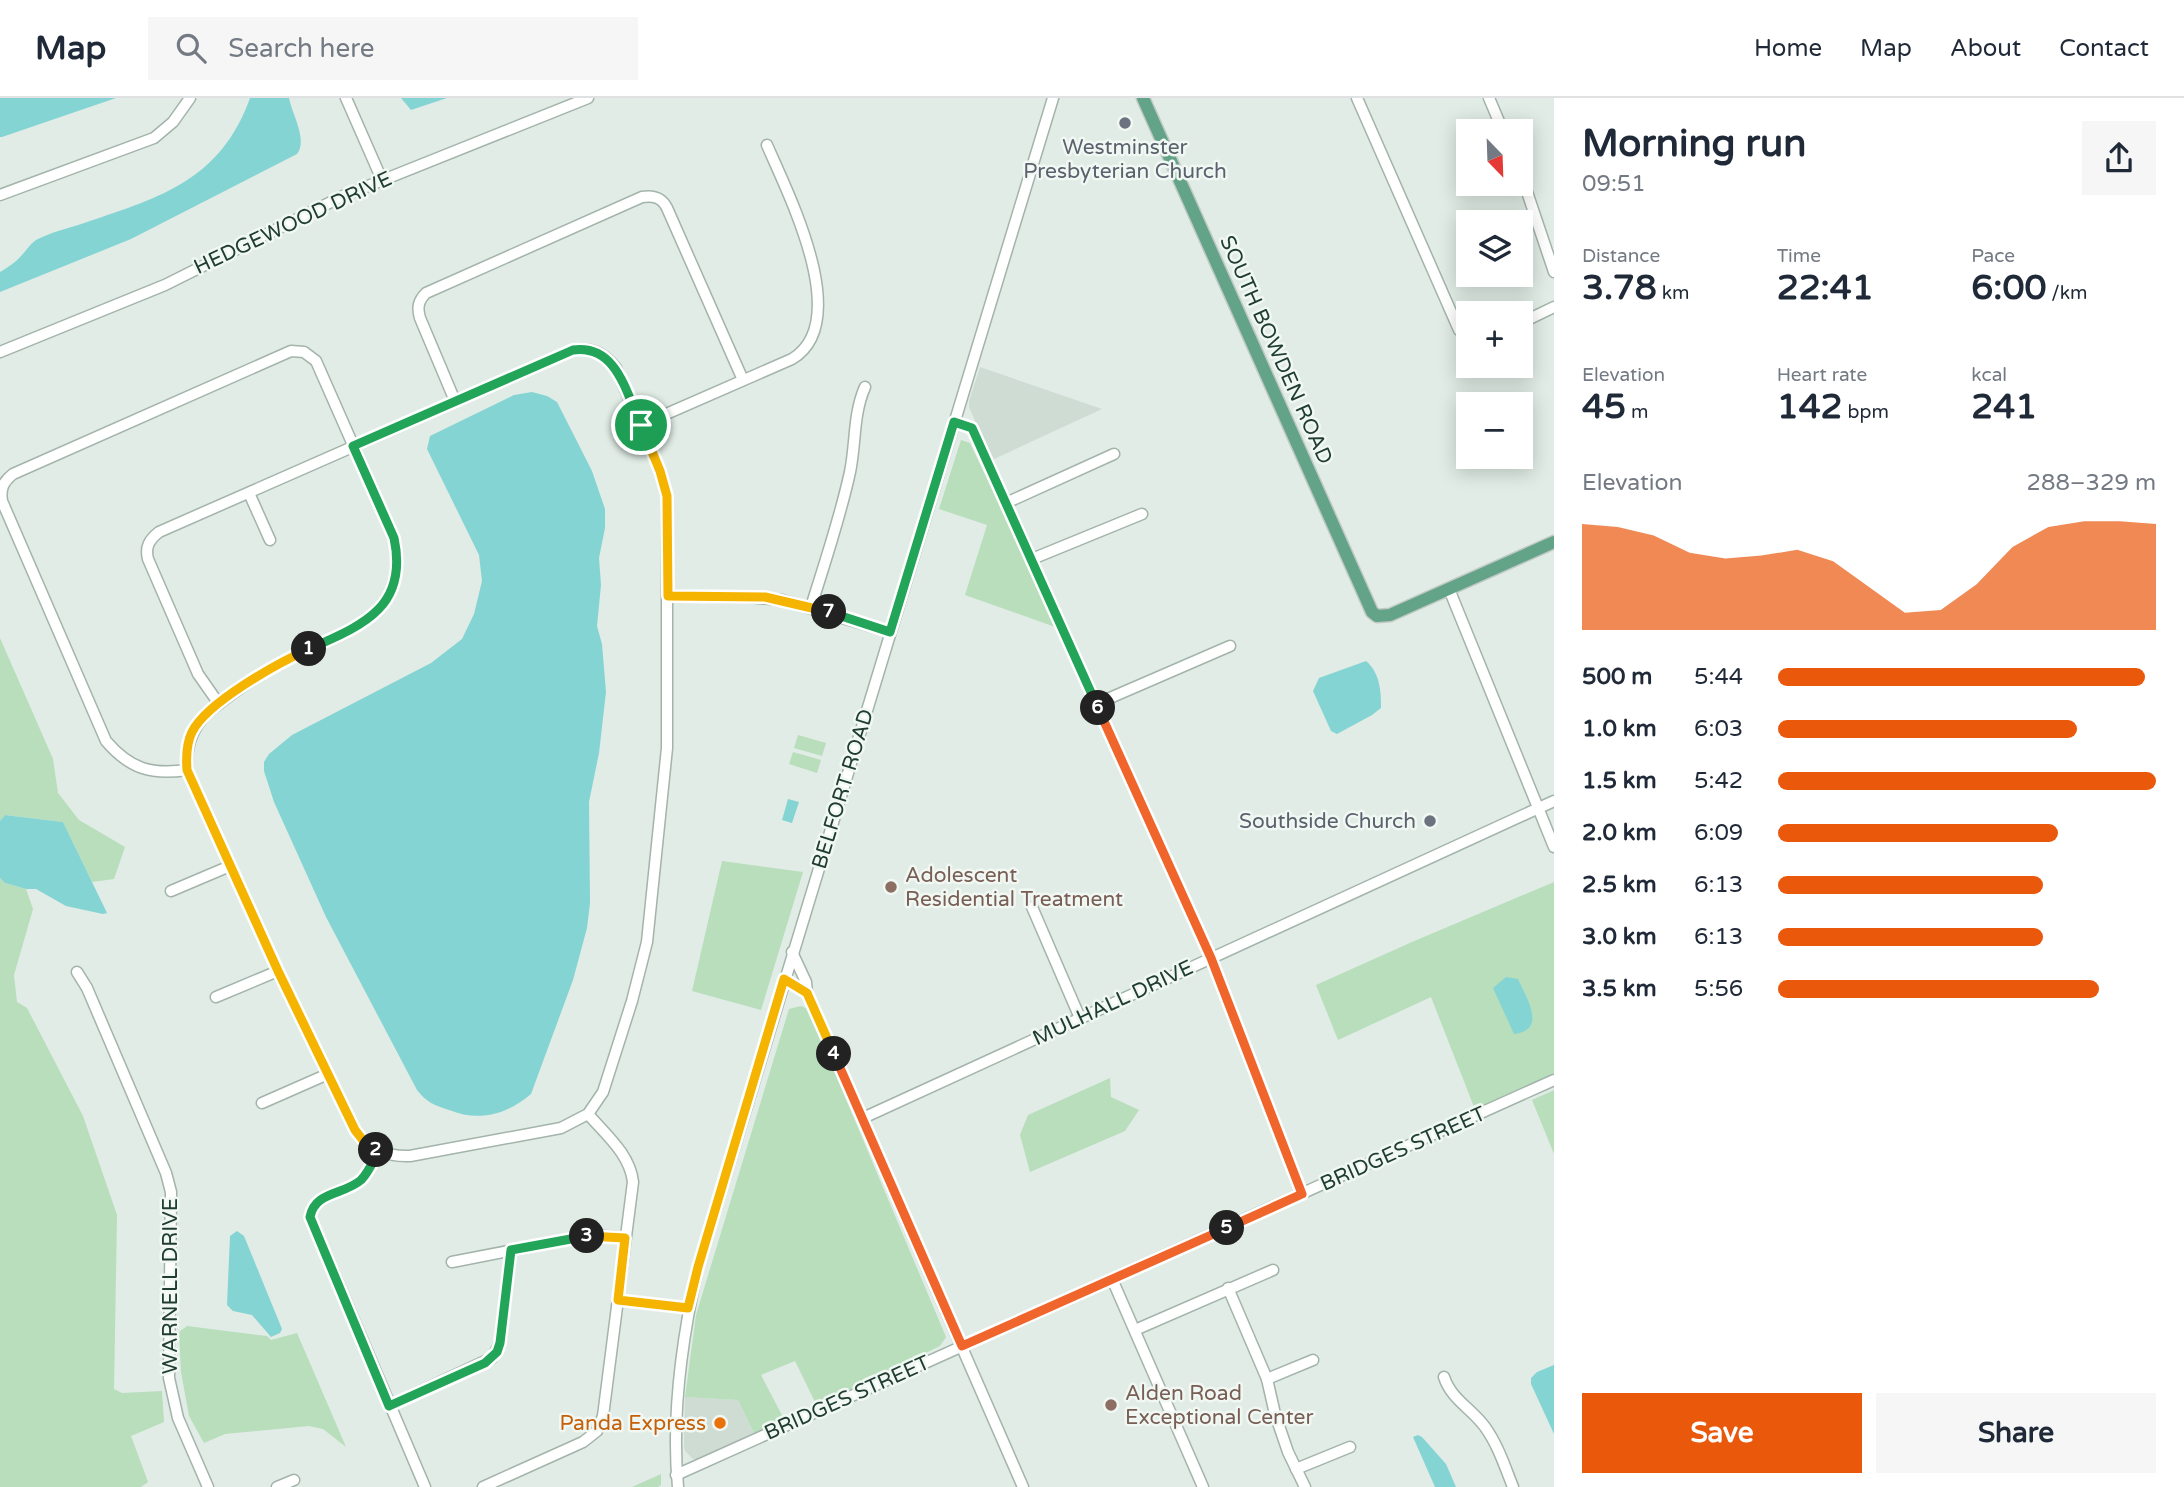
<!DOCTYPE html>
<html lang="en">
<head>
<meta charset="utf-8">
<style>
	:root { --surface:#fff; --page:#f6f6f7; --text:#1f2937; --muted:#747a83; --line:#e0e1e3; --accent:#ea580c }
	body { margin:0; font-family:"Varela Round",sans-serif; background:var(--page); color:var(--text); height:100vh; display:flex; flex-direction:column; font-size:26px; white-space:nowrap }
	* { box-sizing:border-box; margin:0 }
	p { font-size:23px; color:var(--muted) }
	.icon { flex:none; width:38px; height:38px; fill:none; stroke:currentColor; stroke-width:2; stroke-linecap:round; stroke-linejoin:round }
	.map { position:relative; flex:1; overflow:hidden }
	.details { display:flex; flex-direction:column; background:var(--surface); width:630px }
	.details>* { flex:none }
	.needle { width:46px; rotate:157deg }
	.controls { position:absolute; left:1456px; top:21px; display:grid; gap:14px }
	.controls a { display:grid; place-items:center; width:77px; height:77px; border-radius:0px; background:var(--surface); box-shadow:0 4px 18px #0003; font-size:35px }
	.pin { position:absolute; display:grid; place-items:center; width:60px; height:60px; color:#fff; margin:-30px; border:4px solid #fff; border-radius:50%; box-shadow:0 2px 7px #0007 }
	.km { position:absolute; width:35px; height:35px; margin:-18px; border-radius:50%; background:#222; color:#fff; font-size:19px; line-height:35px; text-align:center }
	.round { display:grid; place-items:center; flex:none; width:74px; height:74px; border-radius:0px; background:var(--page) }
	.headline { display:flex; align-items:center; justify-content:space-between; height:119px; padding:0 28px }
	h1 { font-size:38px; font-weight:700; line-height:52px }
	.metrics { display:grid; grid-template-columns:repeat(3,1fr); gap:10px; height:119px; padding:7px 28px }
	.metrics div { display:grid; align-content:center }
	.metrics b { font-size:35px; font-weight:700 }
	.metrics small { font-size:19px; font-weight:400 }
	.metrics p { font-size:19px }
	.chart { height:196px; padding:14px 28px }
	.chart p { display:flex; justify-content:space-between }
	.chart svg { width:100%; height:126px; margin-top:7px; fill:var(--accent); opacity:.7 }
	.button { display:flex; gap:14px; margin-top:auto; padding:14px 28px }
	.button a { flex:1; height:80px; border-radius:0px; background:var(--accent); color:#fff; font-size:28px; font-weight:700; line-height:80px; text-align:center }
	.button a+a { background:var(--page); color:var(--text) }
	ul { padding:0 28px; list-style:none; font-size:23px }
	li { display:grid; grid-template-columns:112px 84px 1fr; align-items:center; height:52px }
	li i { height:18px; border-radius:9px; background:var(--accent) }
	header { display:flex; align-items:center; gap:42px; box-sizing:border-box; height:98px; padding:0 35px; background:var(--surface); border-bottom:2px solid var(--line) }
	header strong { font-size:33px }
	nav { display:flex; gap:38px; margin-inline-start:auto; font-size:24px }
	.search { width:490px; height:63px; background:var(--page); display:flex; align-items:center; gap:18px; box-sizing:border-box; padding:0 24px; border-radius:0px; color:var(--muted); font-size:26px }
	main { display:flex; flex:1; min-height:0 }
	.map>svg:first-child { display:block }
	.built { fill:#cedcd4 }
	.green { fill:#b8debc }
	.water { fill:#85d4d4 }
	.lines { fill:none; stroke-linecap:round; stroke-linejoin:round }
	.minor-casing { stroke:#a3b4ab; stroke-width:13 }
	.major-casing { stroke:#c1c9c5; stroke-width:15 }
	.minor { stroke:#fff; stroke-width:10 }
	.major { stroke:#63a489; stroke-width:12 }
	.split-1-casing { stroke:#fff; stroke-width:14 }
	.split-2-casing { stroke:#fff; stroke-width:14 }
	.split-3-casing { stroke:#fff; stroke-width:14 }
	.split-4-casing { stroke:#fff; stroke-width:14 }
	.split-5-casing { stroke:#fff; stroke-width:14 }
	.split-6-casing { stroke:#fff; stroke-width:14 }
	.split-7-casing { stroke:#fff; stroke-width:14 }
	.split-8-casing { stroke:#fff; stroke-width:14 }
	.split-1 { stroke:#22a559; stroke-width:9 }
	.split-2 { stroke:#f5b400; stroke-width:9 }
	.split-3 { stroke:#22a559; stroke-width:9 }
	.split-4 { stroke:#f5b400; stroke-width:9 }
	.split-5 { stroke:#f0652b; stroke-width:9 }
	.split-6 { stroke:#f0652b; stroke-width:9 }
	.split-7 { stroke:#22a559; stroke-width:9 }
	.split-8 { stroke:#f5b400; stroke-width:9 }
	.worship-dot { fill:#6b7280; stroke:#f1f8f3; stroke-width:2.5 }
	.education-dot { fill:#8d6e63; stroke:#f1f8f3; stroke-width:2.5 }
	.food-dot { fill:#e8710a; stroke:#f1f8f3; stroke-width:2.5 }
	.labels { text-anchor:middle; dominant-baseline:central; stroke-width:5; stroke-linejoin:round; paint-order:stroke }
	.worship-label { font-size:21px; fill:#5b616d; stroke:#f1f8f3 }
	.street-label { font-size:21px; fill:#203d31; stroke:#f1f8f3 }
	.education-label { font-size:21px; fill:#785e54; stroke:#f1f8f3; text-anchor:start }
	.food-label { font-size:21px; fill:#c56008; stroke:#f1f8f3; text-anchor:end }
</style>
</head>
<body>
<header>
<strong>Map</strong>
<div class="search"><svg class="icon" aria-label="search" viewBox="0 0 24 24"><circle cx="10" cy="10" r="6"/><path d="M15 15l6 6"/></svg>Search here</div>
<nav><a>Home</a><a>Map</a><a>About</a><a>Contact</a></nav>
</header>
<main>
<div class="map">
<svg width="1554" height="1389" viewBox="0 0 1554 1389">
	<rect width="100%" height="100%" fill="#e0ece5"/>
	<g class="built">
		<polygon points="980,269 1102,311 992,362 969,309 969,303"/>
		<polygon points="685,1299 738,1302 755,1337 701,1361 693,1361 685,1353 684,1348"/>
	</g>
	<g class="green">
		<polygon points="961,342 970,345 1058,530 965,497 987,427 939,411"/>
		<polygon points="0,540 53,661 58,695 79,722 125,749 114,781 92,784 63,724 5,717 0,723"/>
		<polygon points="798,637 826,645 822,658 794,650"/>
		<polygon points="793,654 821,662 817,675 789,666"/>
		<polygon points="722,763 803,774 761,912 692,893"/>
		<polygon points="0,780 5,785 26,791 33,811 14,877 17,904 27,910 83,1018 117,1117 114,1291 122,1295 162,1293 164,1324 131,1338 148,1384 141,1389 0,1389"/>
		<polygon points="1554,784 1554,979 1476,1014 1431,899 1338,942 1316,887 1412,844"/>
		<polygon points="801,908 808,911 946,1239 940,1248 817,1308 795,1263 761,1277 785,1323 755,1337 738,1302 685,1299 696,1217 789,911"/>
		<polygon points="1110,980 1111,999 1139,1012 1125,1033 1030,1074 1020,1037 1028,1017"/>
		<polygon points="1554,992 1554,1056 1532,1002"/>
		<polygon points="187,1228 267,1238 271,1242 297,1235 346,1349 323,1331 309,1328 225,1336 204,1345 189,1318 181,1274 179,1234"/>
		<polygon points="661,1376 661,1387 658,1389 632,1389"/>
	</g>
	<g class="water">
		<polygon points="0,0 116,0 2,39 0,39"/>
		<path d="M 250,0 L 289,0 C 292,16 308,42 297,56 L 131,141 L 0,194 L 0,174 C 8,169 15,165 21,158 C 26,153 30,146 36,142 C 51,134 70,130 87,124 C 162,99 221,81 250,0 Z"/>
		<polygon points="401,0 447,0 411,12"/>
		<path d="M 532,294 L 547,298 L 557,304 L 592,373 L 605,411 L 605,430 L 599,460 L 601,487 L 597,528 L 602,546 L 606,594 L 599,655 L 589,704 L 590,805 L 587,830 L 573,882 L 531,996 C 506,1017 479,1024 449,1012 C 434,1007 426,1004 417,992 L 326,819 L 274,704 L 264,673 L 264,664 L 269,656 L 292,637 L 431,565 L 462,541 L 474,516 L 482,483 L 479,457 L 427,351 L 430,338 L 514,297 Z"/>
		<path d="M 1366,563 C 1380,575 1381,593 1381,610 L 1372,617 L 1337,636 L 1331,633 L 1313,593 L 1319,580 Z"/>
		<polygon points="788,701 799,704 792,725 782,722"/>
		<polygon points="5,717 63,724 107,815 103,816 66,808 36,791 26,791 5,785 0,780 0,723"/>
		<path d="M 1506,879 L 1518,881 C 1526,899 1548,932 1514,936 L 1493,890 Z"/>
		<polygon points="237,1133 244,1138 282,1231 280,1235 271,1239 252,1217 233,1213 227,1207 230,1138"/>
		<polygon points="1554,1267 1554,1336 1531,1286 1531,1280 1537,1274"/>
		<polygon points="1418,1337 1422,1339 1446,1366 1456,1389 1435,1389 1413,1339"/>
	</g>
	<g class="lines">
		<g class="minor-casing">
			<g id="minor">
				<polyline points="346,0 382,82"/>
				<polyline points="1357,0 1459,232 1468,240"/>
				<polyline points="1489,0 1503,33"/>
				<polyline points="1521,76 1554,174"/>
				<polyline points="0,97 154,40 173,24 190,0"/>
				<polyline points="1521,225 1554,209"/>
				<polyline points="0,254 165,187 343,98 588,0"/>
				<path d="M 455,303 L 420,220 C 417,210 418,203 426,195 L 642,99 C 654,97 662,100 667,110 L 743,282"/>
				<polyline points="954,324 972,330 1211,860 1302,1096"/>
				<path d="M 641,327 L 792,261 C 854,224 788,96 767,47"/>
				<polyline points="249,395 270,442"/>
				<polyline points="1006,405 1114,356"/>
				<polyline points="1032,461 1142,416"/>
				<polyline points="1449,491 1554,749"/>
				<polyline points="668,498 747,499 782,502 890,534"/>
				<path d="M 811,509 C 825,464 840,420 850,374 C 856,345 853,316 865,289"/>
				<polyline points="1096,606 1230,548"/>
				<path d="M 187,672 C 151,677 130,671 106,643 L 2,403 C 0,391 3,384 13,376 L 291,253 L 304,254 L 316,263 L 394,440 C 412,524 335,535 279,566 C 254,579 230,597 207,615 C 191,632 186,649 187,672 L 278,873 L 355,1032 C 369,1051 386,1059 410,1058 L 561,1030 L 588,1016 L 603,994 L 632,903 L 647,844 L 667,650 L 667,399 L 660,373 L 616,270 C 604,255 592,249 573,252 C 435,313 297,374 159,434 C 149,442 145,449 148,461 L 198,576 L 219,606"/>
				<polyline points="171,793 230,768"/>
				<polyline points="1032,809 1080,920"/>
				<polyline points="792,854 806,884 807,895"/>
				<polyline points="77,874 87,890 166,1075 171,1094 169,1280 178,1320 208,1389"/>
				<polyline points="784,881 807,895 1023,1389"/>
				<polyline points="216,899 278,873"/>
				<polyline points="262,1005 328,976"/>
				<polyline points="863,1020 1554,703"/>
				<path d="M 378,1054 C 373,1063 369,1074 361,1082 C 344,1097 315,1093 310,1119 L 425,1389"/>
				<polyline points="452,1164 591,1137 625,1140"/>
				<polyline points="1112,1181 1203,1389"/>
				<polyline points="1228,1190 1267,1281 1275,1316 1288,1354 1305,1389"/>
				<polyline points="618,1202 688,1210"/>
				<polyline points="1135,1232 1273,1172"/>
				<path d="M 1444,1279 C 1451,1301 1472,1311 1485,1329 C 1498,1347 1505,1369 1513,1389"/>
				<polyline points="1267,1281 1313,1262"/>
				<polyline points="389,1308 492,1260 500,1245 511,1152"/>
				<polyline points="1296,1371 1350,1349"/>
				<polyline points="676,1377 1554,982"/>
				<polyline points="277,1389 294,1382"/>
				<path d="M 483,1389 L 583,1344 L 597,1333 L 603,1318 L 633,1084 C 630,1056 605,1036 588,1016"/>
				<path d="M 678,1389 C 671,1316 682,1240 698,1169 L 1053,0"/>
			</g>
		</g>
		<g class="major-casing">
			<polyline id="major" points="1143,0 1372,514 1377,518 1390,517 1554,444"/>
		</g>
		<use href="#minor" class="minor"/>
		<use href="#major" class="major"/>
	</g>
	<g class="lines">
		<g class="split-1-casing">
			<path id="split-1" d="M 309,551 C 361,528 409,510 394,440 L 353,348 L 573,252 C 617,246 626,295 641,327"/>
		</g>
		<g class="split-2-casing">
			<path id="split-2" d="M 309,551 C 278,565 207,604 192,634 C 186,646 186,659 187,672 L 278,873 L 355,1032 L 362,1041 L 376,1052"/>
		</g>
		<g class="split-3-casing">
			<path id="split-3" d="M 376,1052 L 378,1054 C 373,1063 369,1074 361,1082 C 344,1097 315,1093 310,1119 L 389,1308 L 485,1265 L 497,1254 L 500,1245 L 511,1152 L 587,1138"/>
		</g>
		<g class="split-4-casing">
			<polyline id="split-4" points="587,1138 625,1140 618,1202 688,1210 698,1169 784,881 807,895 834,956"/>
		</g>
		<g class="split-5-casing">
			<polyline id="split-5" points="834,956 962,1248 1227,1130"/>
		</g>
		<g class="split-6-casing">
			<polyline id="split-6" points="1098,610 1211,860 1302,1096 1227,1130"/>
		</g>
		<g class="split-7-casing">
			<polyline id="split-7" points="829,514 890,534 954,324 972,330 1098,610"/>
		</g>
		<g class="split-8-casing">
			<polyline id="split-8" points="641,327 660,373 667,398 668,498 765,499 829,514"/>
		</g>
		<use href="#split-1" class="split-1"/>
		<use href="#split-2" class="split-2"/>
		<use href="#split-3" class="split-3"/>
		<use href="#split-4" class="split-4"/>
		<use href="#split-5" class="split-5"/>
		<use href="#split-6" class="split-6"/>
		<use href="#split-7" class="split-7"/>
		<use href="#split-8" class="split-8"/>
	</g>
	<g class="worship-dot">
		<circle cx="1125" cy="25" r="7"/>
		<circle cx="1430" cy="723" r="7"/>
	</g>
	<g class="education-dot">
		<circle cx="891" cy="789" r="7"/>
		<circle cx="1111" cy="1307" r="7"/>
	</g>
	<circle class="food-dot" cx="720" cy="1325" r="7"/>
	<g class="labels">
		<g class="worship-label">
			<text x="1125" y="49">Westminster<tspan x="1125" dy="24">Presbyterian Church</tspan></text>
			<text x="1416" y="723" text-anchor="end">Southside Church</text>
		</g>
		<g class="street-label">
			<text transform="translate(293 125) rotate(-25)">HEDGEWOOD DRIVE</text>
			<text transform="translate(1276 252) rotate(66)">SOUTH BOWDEN ROAD</text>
			<text transform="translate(843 691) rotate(-73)">BELFORT ROAD</text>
			<text transform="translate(1113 905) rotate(-25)">MULHALL DRIVE</text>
			<text transform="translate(1403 1051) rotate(-24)">BRIDGES STREET</text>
			<text transform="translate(170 1188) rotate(-90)">WARNELL DRIVE</text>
			<text transform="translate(847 1300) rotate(-24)">BRIDGES STREET</text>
		</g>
		<g class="education-label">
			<text x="905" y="777">Adolescent<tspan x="905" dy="24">Residential Treatment</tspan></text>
			<text x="1125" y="1295">Alden Road<tspan x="1125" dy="24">Exceptional Center</tspan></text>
		</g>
		<g class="food-label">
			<text x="706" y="1325">Panda Express</text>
		</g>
	</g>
</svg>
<div class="controls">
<a><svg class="needle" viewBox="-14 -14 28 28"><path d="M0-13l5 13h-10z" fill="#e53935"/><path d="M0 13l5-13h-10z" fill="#747a83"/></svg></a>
<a><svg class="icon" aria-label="layers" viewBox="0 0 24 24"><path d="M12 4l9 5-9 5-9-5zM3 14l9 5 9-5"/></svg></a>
<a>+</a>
<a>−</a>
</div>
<div class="pin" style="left:641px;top:327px;background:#1e9e55"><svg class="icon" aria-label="arrive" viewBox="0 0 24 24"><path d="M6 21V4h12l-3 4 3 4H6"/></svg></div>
<b class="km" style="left:309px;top:551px">1</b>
<b class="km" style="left:376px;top:1052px">2</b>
<b class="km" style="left:587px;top:1138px">3</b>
<b class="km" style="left:834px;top:956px">4</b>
<b class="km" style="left:1227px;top:1130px">5</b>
<b class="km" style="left:1098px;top:610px">6</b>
<b class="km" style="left:829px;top:514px">7</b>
</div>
<section class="details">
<div class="headline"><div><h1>Morning run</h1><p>09:51</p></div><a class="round"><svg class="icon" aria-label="share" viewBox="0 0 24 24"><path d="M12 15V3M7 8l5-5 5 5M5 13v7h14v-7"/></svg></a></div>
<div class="metrics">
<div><p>Distance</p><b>3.78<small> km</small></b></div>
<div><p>Time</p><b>22:41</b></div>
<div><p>Pace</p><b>6:00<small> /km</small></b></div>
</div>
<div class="metrics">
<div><p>Elevation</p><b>45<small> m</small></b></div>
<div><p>Heart rate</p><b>142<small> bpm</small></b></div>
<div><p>kcal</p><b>241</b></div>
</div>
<div class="chart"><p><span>Elevation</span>288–329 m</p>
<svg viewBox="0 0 160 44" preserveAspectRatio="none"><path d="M0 44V7L10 8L20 11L30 17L40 19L50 18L60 16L70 20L80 29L90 38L100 37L110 28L120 15L130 8L140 6L150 6L160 7V44z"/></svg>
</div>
<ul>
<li><b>500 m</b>5:44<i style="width:97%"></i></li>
<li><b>1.0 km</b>6:03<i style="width:79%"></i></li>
<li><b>1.5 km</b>5:42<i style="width:100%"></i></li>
<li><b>2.0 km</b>6:09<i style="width:74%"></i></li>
<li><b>2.5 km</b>6:13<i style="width:70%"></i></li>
<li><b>3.0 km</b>6:13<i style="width:70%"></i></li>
<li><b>3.5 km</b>5:56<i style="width:85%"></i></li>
</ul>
<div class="button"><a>Save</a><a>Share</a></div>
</section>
</main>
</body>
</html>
